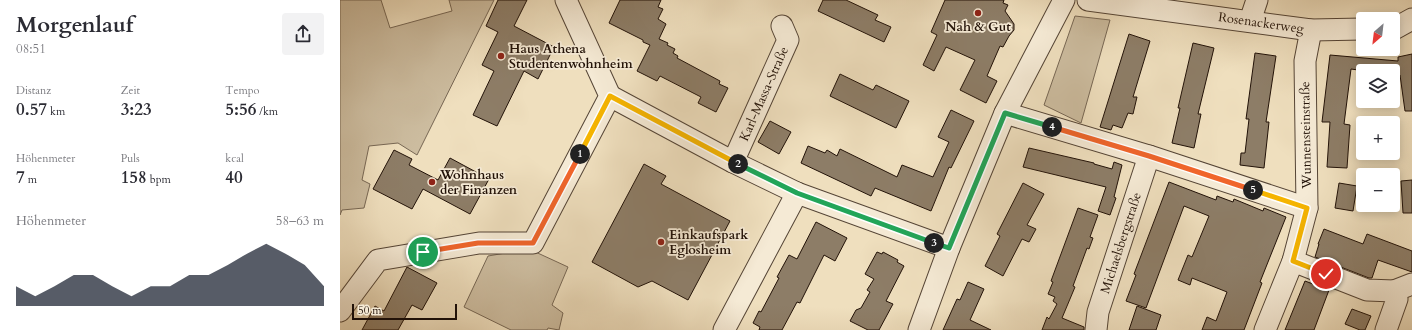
<!DOCTYPE html>
<html lang="de">
<head>
<meta charset="utf-8">
<style>
	:root { --surface:#fff; --page:#f2f2f3; --text:#2b2b33; --muted:#7c7c81; --accent:#111827 }
	body { margin:0; font-family:Cardo,serif; background:var(--page); color:var(--text); height:100vh; display:flex; flex-direction:column; font-size:15px; white-space:nowrap }
	* { box-sizing:border-box; margin:0 }
	p { font-size:13px; color:var(--muted) }
	.icon { flex:none; width:22px; height:22px; fill:none; stroke:currentColor; stroke-width:2; stroke-linecap:round; stroke-linejoin:round }
	.map { position:relative; flex:1; overflow:hidden }
	.sheet { display:flex; flex-direction:column; background:var(--surface); width:340px }
	.sheet>* { flex:none }
	.needle { width:26px; rotate:208deg }
	.fabs { position:absolute; left:1016px; top:12px; display:grid; gap:8px }
	.fabs a { display:grid; place-items:center; width:44px; height:44px; border-radius:4px; background:var(--surface); box-shadow:0 2px 10px #0003; font-size:20px }
	.scale { position:absolute; left:12px; bottom:10px; width:105px; box-sizing:border-box; padding-left:4px; border:2px solid #221208; border-top:0; font-size:11px; line-height:14px; white-space:nowrap; color:#221208; -webkit-text-stroke:3px #f5ead5; paint-order:stroke }
	.pin { position:absolute; display:grid; place-items:center; width:34px; height:34px; color:#fff; margin:-17px; border:2px solid #fff; border-radius:50%; box-shadow:0 1px 4px #0007 }
	.km { position:absolute; width:20px; height:20px; margin:-10px; border-radius:50%; background:#222; color:#fff; font-size:11px; line-height:20px; text-align:center }
	.round { display:grid; place-items:center; flex:none; width:42px; height:42px; border-radius:4px; background:var(--page) }
	.overview { display:flex; align-items:center; justify-content:space-between; height:68px; padding:0 16px }
	h1 { font-size:22px; font-weight:600; line-height:30px }
	.figures { display:grid; grid-template-columns:repeat(3,1fr); gap:6px; height:68px; padding:4px 16px }
	.figures div { display:grid; align-content:center }
	.figures b { font-size:17px; font-weight:600 }
	.figures small { font-size:11px; font-weight:400 }
	.figures p { font-size:11px }
	.chart { height:112px; padding:8px 16px }
	.chart p { display:flex; justify-content:space-between }
	.chart svg { width:100%; height:72px; margin-top:4px; fill:var(--accent); opacity:.7 }
	main { display:flex; flex:1; min-height:0 }
	.map>svg:first-child { display:block }
	.green { fill:#ccbc9f; stroke:#776754 }
	.building { fill:#8d7d67; stroke:#221208 }
	.lines { fill:none; stroke-linecap:round; stroke-linejoin:round }
	.minor-casing { stroke:#554536; stroke-width:23 }
	.minor { stroke:#f5ead5; stroke-width:21 }
	.split-1-casing { stroke:#fff; stroke-width:8 }
	.split-2-casing { stroke:#fff; stroke-width:8 }
	.split-3-casing { stroke:#fff; stroke-width:8 }
	.split-4-casing { stroke:#fff; stroke-width:8 }
	.split-5-casing { stroke:#fff; stroke-width:8 }
	.split-6-casing { stroke:#fff; stroke-width:8 }
	.split-1 { stroke:#f0652b; stroke-width:5 }
	.split-2 { stroke:#f5b400; stroke-width:5 }
	.split-3 { stroke:#22a559; stroke-width:5 }
	.split-4 { stroke:#22a559; stroke-width:5 }
	.split-5 { stroke:#f0652b; stroke-width:5 }
	.split-6 { stroke:#f5b400; stroke-width:5 }
	.poi-dot { fill:#8f2418; stroke:#f5ead5; stroke-width:1.5 }
	.labels { text-anchor:middle; dominant-baseline:central; stroke-width:3.5; stroke-linejoin:round; paint-order:stroke }
	.street-label { font-size:13px; fill:#221208; stroke:#f5ead5 }
	.poi-label { font-size:13px; font-weight:bold; fill:#221208; stroke:#f5ead5; text-anchor:start }
</style>
</head>
<body>
<main>
<section class="sheet">
<div class="overview"><div><h1>Morgenlauf</h1><p>08:51</p></div><a class="round"><svg class="icon" aria-label="share" viewBox="0 0 24 24"><path d="M12 15V3M7 8l5-5 5 5M5 13v7h14v-7"/></svg></a></div>
<div class="figures">
<div><p>Distanz</p><b>0.57<small> km</small></b></div>
<div><p>Zeit</p><b>3:23</b></div>
<div><p>Tempo</p><b>5:56<small> /km</small></b></div>
</div>
<div class="figures">
<div><p>Höhenmeter</p><b>7<small> m</small></b></div>
<div><p>Puls</p><b>158<small> bpm</small></b></div>
<div><p>kcal</p><b>40</b></div>
</div>
<div class="chart"><p><span>Höhenmeter</span>58–63 m</p>
<svg viewBox="0 0 160 44" preserveAspectRatio="none"><path d="M0 44V32L10 38L20 32L30 25L40 25L50 32L60 38L70 32L80 32L90 25L100 25L110 19L120 12L130 6L140 12L150 19L160 32V44z"/></svg>
</div>
</section>
<div class="map">
<svg width="1072" height="330" viewBox="0 0 1072 330">
	<rect width="100%" height="100%" fill="#efdfbe"/>
	<filter id="stains"><feTurbulence type="fractalNoise" baseFrequency=".005" numOctaves="4"/><feColorMatrix values="0 0 0 0 .2 0 0 0 0 .09 0 0 0 0 .02 0 0 0 .5 -.17"/></filter>
	<radialGradient id="worn" r=".72"><stop offset=".6" stop-color="#630" stop-opacity="0"/><stop offset="1" stop-color="#630" stop-opacity=".3"/></radialGradient>
	<g class="green">
		<polygon points="0,0 41,0 50,28 112,11 109,0 154,0 77,155 58,143 29,146 22,180 30,184 24,208 2,210 0,215"/>
		<polygon points="735,16 770,20 741,123 704,105"/>
		<polygon points="189,249 228,267 212,305 223,313 219,330 208,328 207,330 171,330 124,307 148,256"/>
	</g>
	<g class="building">
		<polygon points="158,0 187,0 174,26 214,47 198,79 184,71 157,126 133,115 154,71 142,65 158,32 146,26"/>
		<polygon points="280,0 321,0 318,7 323,9 318,19 326,24 319,39 328,43 327,45 335,49 333,53 338,56 337,58 380,81 379,84 388,88 376,112 358,103 361,97 320,76 317,81 297,71 310,45 303,42 303,40 269,23"/>
		<polygon points="483,0 506,0 538,15 535,20 551,27 544,42 478,11"/>
		<polygon points="605,0 664,0 663,3 668,5 665,11 674,24 674,30 669,36 663,47 660,46 647,76 657,81 646,103 620,90 635,60 606,47 594,71 583,65 597,35 591,32"/>
		<polygon points="789,34 810,41 793,97 797,97 793,114 788,113 782,128 773,125 771,130 760,127"/>
		<polygon points="853,43 874,48 858,114 861,114 854,148 832,143 840,108 838,108"/>
		<polygon points="915,53 936,56 926,122 929,122 924,168 900,165 901,153 905,153 909,119 906,119"/>
		<polygon points="1072,54 1072,111 1065,111 1060,75 1053,74 1053,71 1025,71 1011,69 1004,124 1010,125 1007,168 987,167 990,122 982,122 990,55 1058,61 1058,57"/>
		<polygon points="500,74 533,90 536,85 569,101 556,128 490,96"/>
		<polygon points="611,110 634,121 611,168 609,167 591,211 535,188 531,196 461,163 468,146 485,153 487,150 497,156 500,149 557,177 562,165 593,177 609,142 598,137"/>
		<polygon points="430,121 451,132 439,154 418,142"/>
		<polygon points="689,148 754,163 754,164 772,169 774,162 782,165 774,197 776,198 770,215 758,211 766,187 683,167"/>
		<polygon points="54,150 72,159 69,165 98,180 110,158 149,179 130,214 83,189 72,209 33,189"/>
		<polygon points="304,164 326,176 321,184 390,221 348,300 312,281 298,287 252,262"/>
		<polygon points="1072,180 1072,213 1063,213 1061,181"/>
		<polygon points="829,182 876,200 877,196 893,202 894,199 923,211 924,208 946,217 920,282 922,283 904,330 862,330 867,317 876,321 887,292 852,278 850,285 838,280 848,255 852,257 869,216 844,206 806,308 786,301 796,275 794,274"/>
		<polygon points="683,183 704,194 687,225 696,229 689,242 682,239 663,276 645,266 660,236 657,234"/>
		<polygon points="999,183 1017,186 1013,211 995,208"/>
		<polygon points="738,208 758,215 750,237 753,238 749,249 747,248 733,286 735,287 722,318 744,327 744,330 702,330 707,317 709,319 717,304 713,301 715,297 708,294 713,282 711,281"/>
		<polygon points="476,222 507,238 495,261 484,255 460,303 457,302 442,330 419,330 420,327 413,323 419,311 421,312 439,278 437,277 449,255 457,259"/>
		<polygon points="984,229 1023,244 1027,234 1072,251 1072,272 1038,260 1032,278 1029,278 975,257 979,244 978,244"/>
		<polygon points="537,252 542,254 543,252 558,260 557,262 564,266 546,301 553,304 539,330 528,330 510,321 516,310 521,308 530,292 527,290 534,279 525,274"/>
		<polygon points="67,267 97,283 82,310 72,305 58,330 22,330 35,306 44,311"/>
		<polygon points="965,281 989,290 974,330 945,330"/>
		<polygon points="628,282 644,289 630,320 651,330 603,330 617,299 620,300"/>
		<polygon points="797,306 821,315 816,330 789,330"/>
		<polygon points="1012,309 1031,316 1025,330 1020,330 1005,324"/>
	</g>
	<g class="lines">
		<g class="minor-casing">
			<g id="minor">
				<polyline points="748,0 971,30 1023,29"/>
				<polyline points="910,21 917,0"/>
				<polyline points="1054,29 1072,19"/>
				<polyline points="270,96 393,162 457,193 609,248"/>
				<polyline points="665,113 809,156 967,208"/>
				<polyline points="393,162 448,40 442,26"/>
				<polyline points="953,261 1027,290 1054,291 1057,299 1046,330"/>
				<polyline points="1054,291 1072,284"/>
				<polyline points="0,311 38,260 139,243 193,243 270,96 226,0"/>
				<polyline points="384,330 457,193"/>
				<polyline points="579,330 609,248 665,113 724,0"/>
				<polyline points="756,330 758,312 809,156"/>
				<polyline points="925,330 953,261 967,208 965,61 971,30"/>
			</g>
		</g>
		<use href="#minor" class="minor"/>
	</g>
	<g class="lines">
		<g class="split-1-casing">
			<polyline id="split-1" points="83,252 138,243 193,243 240,154"/>
		</g>
		<g class="split-2-casing">
			<polyline id="split-2" points="240,154 270,96 398,164"/>
		</g>
		<g class="split-3-casing">
			<polyline id="split-3" points="398,164 457,193 594,243"/>
		</g>
		<g class="split-4-casing">
			<polyline id="split-4" points="594,243 609,248 665,113 712,127"/>
		</g>
		<g class="split-5-casing">
			<polyline id="split-5" points="712,127 809,156 913,190"/>
		</g>
		<g class="split-6-casing">
			<polyline id="split-6" points="913,190 967,208 953,261 986,274"/>
		</g>
		<use href="#split-1" class="split-1"/>
		<use href="#split-2" class="split-2"/>
		<use href="#split-3" class="split-3"/>
		<use href="#split-4" class="split-4"/>
		<use href="#split-5" class="split-5"/>
		<use href="#split-6" class="split-6"/>
	</g>
	<g class="poi-dot">
		<circle cx="638" cy="13" r="4"/>
		<circle cx="161" cy="56" r="4"/>
		<circle cx="92" cy="182" r="4"/>
		<circle cx="321" cy="242" r="4"/>
	</g>
	<g class="labels">
		<g class="street-label">
			<text transform="translate(921 23) rotate(8)">Rosenackerweg</text>
			<text transform="translate(424 94) rotate(-66)">Karl-Massa-Straße</text>
			<text transform="translate(966 135) rotate(-91)">Wunnensteinstraße</text>
			<text transform="translate(781 243) rotate(-72)">Michaelsbergstraße</text>
		</g>
		<g class="poi-label">
			<text x="638" y="27" text-anchor="middle">Nah &amp; Gut</text>
			<text x="169" y="49">Haus Athena<tspan x="169" dy="15">Studentenwohnheim</tspan></text>
			<text x="100" y="175">Wohnhaus<tspan x="100" dy="15">der Finanzen</tspan></text>
			<text x="329" y="235">Einkaufspark<tspan x="329" dy="15">Eglosheim</tspan></text>
		</g>
	</g>
	<rect width="100%" height="100%" filter="url(#stains)"/>
	<rect width="100%" height="100%" fill="url(#worn)"/>
</svg>
<div class="fabs">
<a><svg class="needle" viewBox="-14 -14 28 28"><path d="M0-13l5 13h-10z" fill="#e53935"/><path d="M0 13l5-13h-10z" fill="#7c7c81"/></svg></a>
<a><svg class="icon" aria-label="layers" viewBox="0 0 24 24"><path d="M12 4l9 5-9 5-9-5zM3 14l9 5 9-5"/></svg></a>
<a>+</a>
<a>−</a>
</div>
<div class="scale">50 m</div>
<div class="pin" style="left:83px;top:252px;background:#1e9e55"><svg class="icon" aria-label="arrive" viewBox="0 0 24 24"><path d="M6 21V4h12l-3 4 3 4H6"/></svg></div>
<div class="pin" style="left:986px;top:274px;background:#d93025"><svg class="icon" aria-label="check" viewBox="0 0 24 24"><path d="M5 12l5 5 9-10"/></svg></div>
<b class="km" style="left:240px;top:154px">1</b>
<b class="km" style="left:398px;top:164px">2</b>
<b class="km" style="left:594px;top:243px">3</b>
<b class="km" style="left:712px;top:127px">4</b>
<b class="km" style="left:913px;top:190px">5</b>
</div>
</main>
</body>
</html>
